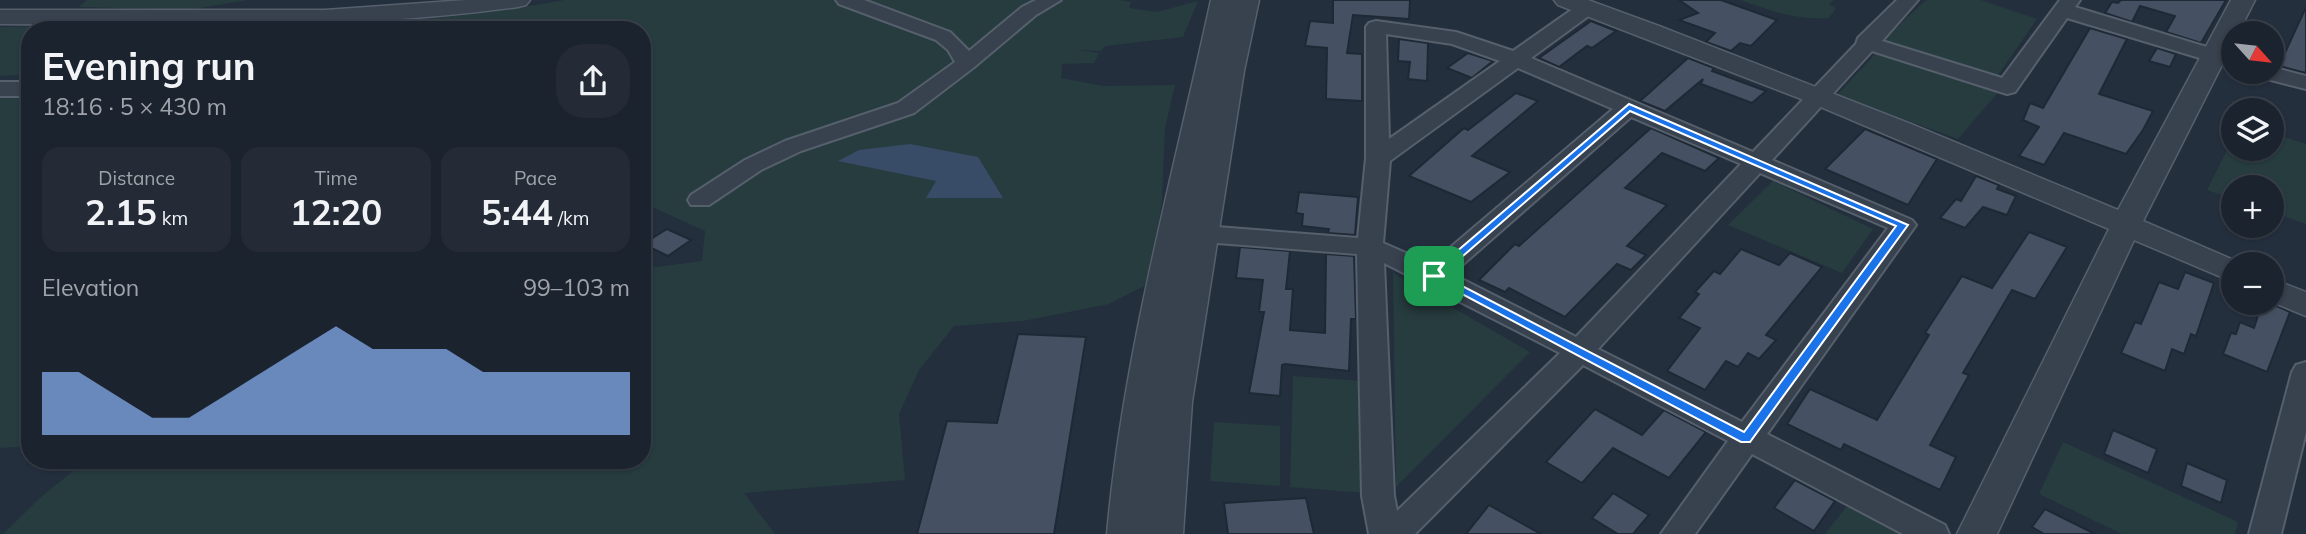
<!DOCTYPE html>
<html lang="en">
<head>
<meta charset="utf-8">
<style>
	:root { --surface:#1b232e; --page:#242b36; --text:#f1f3f6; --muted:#a0a4aa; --line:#39404a; --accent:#8ab4f8 }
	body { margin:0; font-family:Mulish,sans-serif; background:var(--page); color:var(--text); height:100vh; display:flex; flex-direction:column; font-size:26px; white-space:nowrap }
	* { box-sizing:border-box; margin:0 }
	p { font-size:23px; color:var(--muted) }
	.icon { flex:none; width:38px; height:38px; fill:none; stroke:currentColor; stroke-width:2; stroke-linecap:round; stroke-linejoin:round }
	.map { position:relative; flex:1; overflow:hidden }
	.drawer { position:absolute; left:21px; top:21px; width:630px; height:448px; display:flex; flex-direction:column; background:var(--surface); border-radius:28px; box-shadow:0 2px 5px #0004,0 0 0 2px var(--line) }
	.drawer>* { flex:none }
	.needle { width:46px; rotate:117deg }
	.tools { position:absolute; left:2221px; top:21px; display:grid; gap:14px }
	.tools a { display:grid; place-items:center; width:63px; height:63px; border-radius:50%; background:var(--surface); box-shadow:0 2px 5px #0004,0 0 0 2px var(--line); font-size:35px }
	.pin { position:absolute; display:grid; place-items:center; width:60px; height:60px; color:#fff; margin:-30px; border-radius:14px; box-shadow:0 4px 10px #0006 }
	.round { display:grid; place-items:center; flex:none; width:74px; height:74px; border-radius:28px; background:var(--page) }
	.overview { display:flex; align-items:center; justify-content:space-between; height:119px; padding:0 21px }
	h1 { font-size:38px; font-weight:700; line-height:52px }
	.figures { display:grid; grid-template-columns:repeat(3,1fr); gap:10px; height:119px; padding:7px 21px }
	.figures div { display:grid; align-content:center; border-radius:18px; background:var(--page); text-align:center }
	.figures b { font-size:35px; font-weight:700 }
	.figures small { font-size:19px; font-weight:400 }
	.figures p { font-size:19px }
	.chart { height:196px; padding:14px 21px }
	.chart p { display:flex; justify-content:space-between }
	.chart svg { width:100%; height:126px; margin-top:7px; fill:var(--accent); opacity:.7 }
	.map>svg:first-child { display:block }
	.green { fill:#263c3f }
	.water { fill:#394c67 }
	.building { fill:#455162; stroke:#1f2835; stroke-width:2 }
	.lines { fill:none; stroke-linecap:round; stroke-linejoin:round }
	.minor-casing { stroke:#565f6c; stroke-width:4 }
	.tertiary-casing { stroke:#565f6c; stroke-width:3 }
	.minor { fill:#38414e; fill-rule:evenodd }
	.tertiary { fill:#38414e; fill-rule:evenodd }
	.route { fill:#1a73e8; stroke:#fff; stroke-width:2; fill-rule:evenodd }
</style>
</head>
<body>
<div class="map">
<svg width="2306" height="534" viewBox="0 0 2306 534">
	<rect width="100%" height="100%" fill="#242f3e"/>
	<g class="green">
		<polygon points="87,0 248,0 188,10 79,7"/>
		<path d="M 564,0 L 1119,0 L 1131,2 L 1129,8 L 1157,12 L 1198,1 L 1183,37 L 1105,46 L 1101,51 L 1078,50 L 1099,53 L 1094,63 L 1062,64 L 1061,78 L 1103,86 L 1175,85 L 1165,128 L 1162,201 L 1153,260 L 1144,286 L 1109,304 L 1023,321 L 954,326 L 919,370 L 899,414 L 905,480 L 744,493 L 775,534 L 3,534 L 41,497 L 87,460 L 642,460 L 642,269 L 702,261 L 705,231 L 648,205 L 642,210 L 642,30 L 30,30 L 30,74 L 0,76 L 0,27 C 188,24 379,36 564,0 Z"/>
		<path d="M 1741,0 L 1834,0 L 1829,4 L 1836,8 L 1829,18 C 1798,20 1769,11 1741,0 Z"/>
		<polygon points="1926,0 1981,0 2037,19 1996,78 1881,42"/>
		<polygon points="1878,51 2000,90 1958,139 1837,95"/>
		<polygon points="30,80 30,446 0,448 0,87"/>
		<polygon points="2272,133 2306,144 2306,224 2272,212 2272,187 2233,187 2233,199 2207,190 2233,138 2233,149 2272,149"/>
		<polygon points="1773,181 1873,229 1842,273 1728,225"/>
		<polygon points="1393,273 1530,352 1396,487"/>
		<polygon points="1293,376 1361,381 1366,493 1290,487"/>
		<polygon points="1214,422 1280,426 1280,486 1210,481"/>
		<polygon points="2063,442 2238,522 2235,534 2122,534 2039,494"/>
		<polygon points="1847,506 1899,534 1825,534"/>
	</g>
	<polygon class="water" points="910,144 978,157 1003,198 926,198 936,181 838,161 859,150"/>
	<g class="building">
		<polygon points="1333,0 1410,0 1409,19 1353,15 1347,53 1362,54 1362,101 1326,99 1327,48 1305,46 1310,21 1333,23"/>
		<polygon points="1679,0 1721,0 1777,20 1751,46 1740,43 1731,51 1706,42 1715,33 1679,20 1698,13"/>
		<polygon points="2121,0 2226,0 2201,43 2166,32 2175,16 2140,6 2132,22 2105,13 2112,2 2118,3"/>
		<polygon points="2306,7 2306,73 2279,66"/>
		<polygon points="1591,21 1616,31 1592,48 1587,46 1559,67 1539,58"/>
		<polygon points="2090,28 2127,39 2099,94 2153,111 2143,130 2126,154 2064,133 2044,165 2019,156 2039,127 2023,120 2030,103 2043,108"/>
		<polygon points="1399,39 1428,43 1427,81 1408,79 1410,62 1398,61"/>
		<polygon points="2157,48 2176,54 2170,67 2149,61"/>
		<polygon points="1468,53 1493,61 1472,78 1447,68"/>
		<polygon points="1688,58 1714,68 1712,71 1766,91 1752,103 1701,84 1703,79 1665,111 1640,101"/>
		<polygon points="1516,93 1538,101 1472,156 1510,172 1471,202 1409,176 1464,128 1468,130"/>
		<polygon points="1651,128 1719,158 1705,171 1662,153 1625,188 1667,205 1627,246 1646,255 1631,270 1617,264 1565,317 1509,288 1505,292 1479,280 1515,244 1519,246"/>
		<polygon points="1865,129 1937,159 1908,205 1825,169"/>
		<polygon points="1976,176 1999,185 1997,189 2016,196 2007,215 1983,207 1965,228 1940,218 1956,199 1961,201"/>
		<polygon points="1299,192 1358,197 1355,235 1328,233 1329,229 1302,226 1303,214 1296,213"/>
		<polygon points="667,229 691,240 668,256 643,244"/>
		<polygon points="2029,232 2067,247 2035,299 2012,290 1963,373 1969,375 1930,445 1956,457 1940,490 1844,444 1841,450 1787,424 1810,389 1877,420 1929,335 1925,333 1962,276 1992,288"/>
		<polygon points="1240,247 1290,251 1286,289 1293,289 1290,330 1325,333 1326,254 1354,256 1356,319 1351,319 1349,371 1285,364 1282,365 1280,396 1249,393 1264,312 1259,312 1263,280 1236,278"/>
		<polygon points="1741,249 1779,265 1790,253 1822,267 1766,335 1776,340 1759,359 1748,353 1738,367 1726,361 1705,390 1667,371 1700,328 1679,318 1699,294 1695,292 1714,271 1720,274"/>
		<polygon points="2185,272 2214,283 2196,336 2191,334 2184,354 2172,349 2165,371 2121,353 2135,322 2141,324 2159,282 2178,289"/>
		<polygon points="2262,303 2270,303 2290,312 2267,372 2223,354 2231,333 2236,334 2240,322 2254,328"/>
		<polygon points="1018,334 1086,337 1054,534 917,534 947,421 997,423"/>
		<polygon points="1595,409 1642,435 1664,410 1706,432 1669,478 1613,448 1582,483 1546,462"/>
		<polygon points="2113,430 2157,449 2148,473 2104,454"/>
		<polygon points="2187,463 2227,480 2221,503 2181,486"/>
		<polygon points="1795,480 1835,501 1814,531 1774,508"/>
		<polygon points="1613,493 1649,515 1633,534 1618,534 1592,518"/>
		<polygon points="1306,498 1314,534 1228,534 1224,503"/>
		<polygon points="1489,505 1541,534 1466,534"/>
		<polygon points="2045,509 2095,534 2044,534 2032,527"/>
	</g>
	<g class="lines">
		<g class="minor-casing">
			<g id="minor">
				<polygon points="836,0 864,0 950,32 969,51 1022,7 1036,0 1061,0 1036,15 973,68 914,113 801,151 761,170 709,205 691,205 688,200 691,195 745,160 785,141 898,103 955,62 948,50 936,40 839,4"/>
				<path d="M 1897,0 L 1918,0 L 1882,41 L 2002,78 L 2060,0 L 2080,0 L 2075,7 L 2233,55 L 2233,68 L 2067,18 L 2015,92 L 2007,94 L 1872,51 L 1772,160 L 1912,220 L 1916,225 L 1767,434 L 1945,525 L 1949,534 L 1903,534 L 1752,454 L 1695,534 L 1661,534 L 1728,441 L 1583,365 L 1415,534 L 1369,534 L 1362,496 L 1357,254 L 1204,242 L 1195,240 L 1191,234 L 1195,228 L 1204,226 L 1358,238 L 1366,158 L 1366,27 L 1369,23 L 1376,21 L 1456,32 L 1513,51 L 1580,4 L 1594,4 L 1597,8 L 1594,12 L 1531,58 L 1753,152 L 1856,44 L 1858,38 ZM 1386,34 L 1452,44 L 1500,61 L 1389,139 ZM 1518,68 L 1613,109 L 1431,264 L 1383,243 L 1390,161 ZM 1631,117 L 1741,164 L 1576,337 L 1452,274 ZM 1760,173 L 1888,228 L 1742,422 L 1598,349 ZM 1384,263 L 1560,353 L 1397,511 L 1394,496 Z"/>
				<polygon points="2272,67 2306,76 2306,89 2259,77 2256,72 2272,72"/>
				<rect x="0" y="82" width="30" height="14"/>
				<polygon points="2306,362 2306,432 2281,534 2249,534 2292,372 2296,365"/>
			</g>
		</g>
		<g class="tertiary-casing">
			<g id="tertiary">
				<path d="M 466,0 L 530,0 L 526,5 L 518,7 C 346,31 173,25 0,24 L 0,10 L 325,10 Z"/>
				<path d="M 1211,0 L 1235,0 L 1233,11 L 1235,0 L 1259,0 L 1244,71 L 1192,402 L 1183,534 L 1107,534 C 1123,354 1173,176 1211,0 Z"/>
				<polygon points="1554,0 1588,0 1659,26 1911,124 2118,210 2231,0 2255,0 2238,33 2233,33 2233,43 2143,221 2243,264 2233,264 2233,282 2134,240 1997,534 1957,534 2109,229 1809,102 1558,5"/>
				<polygon points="2272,279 2306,292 2306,316 2272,302"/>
			</g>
		</g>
		<use href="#minor" class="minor"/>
		<use href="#tertiary" class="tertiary"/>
	</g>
	<path class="route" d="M 1629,104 L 1908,225 L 1750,442 L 1741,442 L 1428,276 ZM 1630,111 L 1896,226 L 1744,432 L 1441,275 Z"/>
</svg>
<div class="tools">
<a><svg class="needle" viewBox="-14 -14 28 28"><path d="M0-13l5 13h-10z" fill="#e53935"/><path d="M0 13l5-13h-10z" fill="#a0a4aa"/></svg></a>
<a><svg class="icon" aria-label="layers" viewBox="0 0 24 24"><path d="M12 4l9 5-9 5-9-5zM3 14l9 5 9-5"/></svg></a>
<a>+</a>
<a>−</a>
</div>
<div class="pin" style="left:1434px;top:276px;background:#1e9e55"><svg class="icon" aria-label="arrive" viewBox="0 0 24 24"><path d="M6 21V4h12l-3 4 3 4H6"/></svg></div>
<section class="drawer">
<div class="overview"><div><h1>Evening run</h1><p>18:16 · 5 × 430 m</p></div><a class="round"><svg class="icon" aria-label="share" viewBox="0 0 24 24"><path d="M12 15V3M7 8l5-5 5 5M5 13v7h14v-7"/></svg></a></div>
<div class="figures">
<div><p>Distance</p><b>2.15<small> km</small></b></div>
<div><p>Time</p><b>12:20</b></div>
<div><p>Pace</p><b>5:44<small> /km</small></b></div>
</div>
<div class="chart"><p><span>Elevation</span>99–103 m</p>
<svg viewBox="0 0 160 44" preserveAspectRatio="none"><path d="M0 44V22L10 22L20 30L30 38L40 38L50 30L60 22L70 14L80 6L90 14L100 14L110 14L120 22L130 22L140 22L150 22L160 22V44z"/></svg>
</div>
</section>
</div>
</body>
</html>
